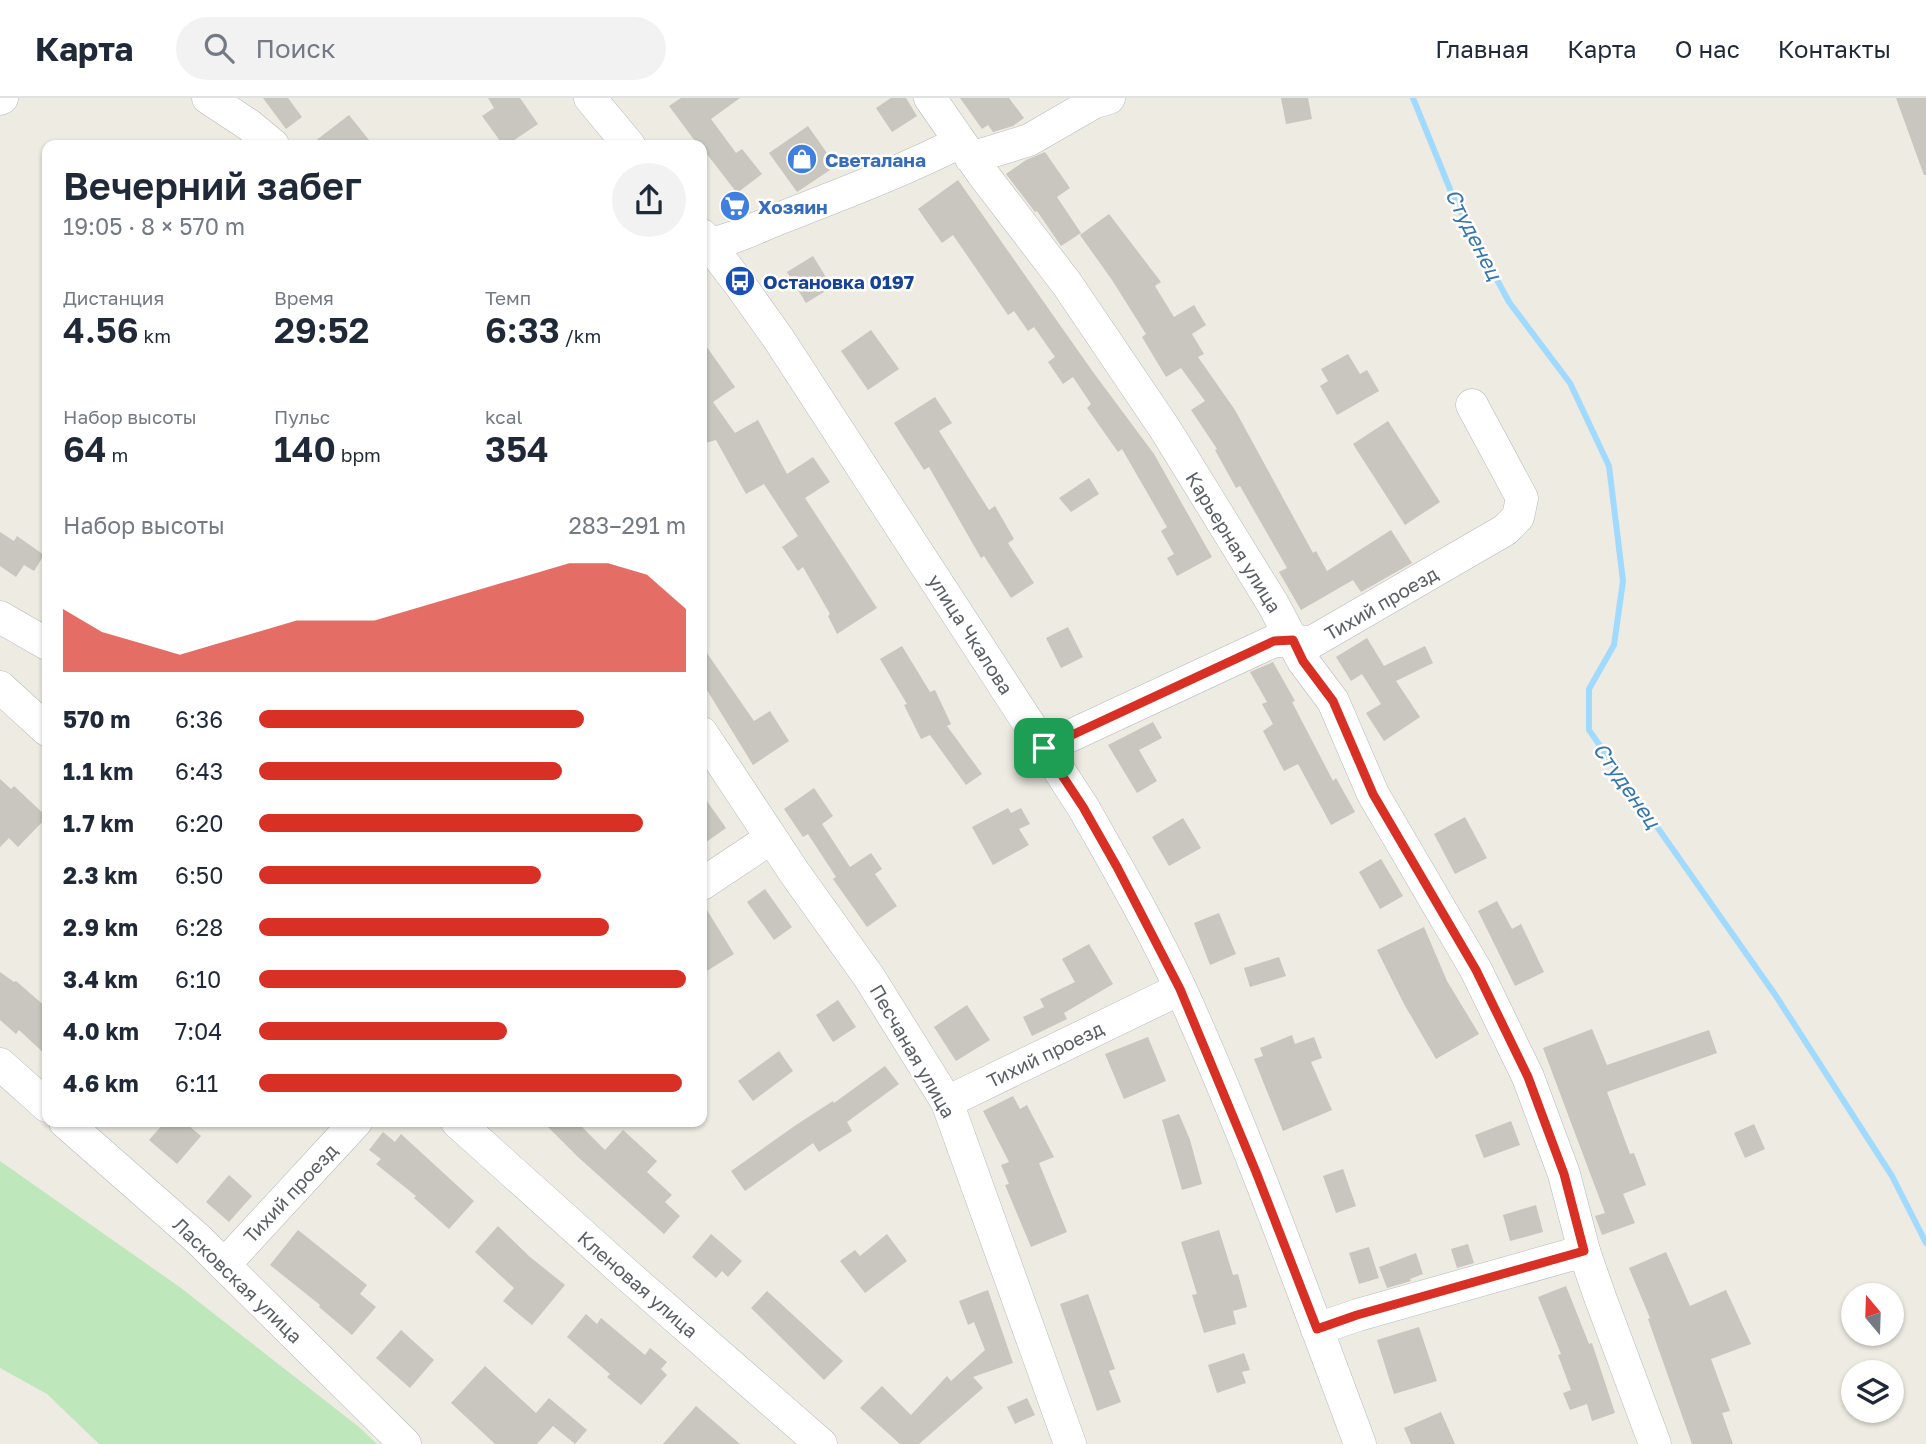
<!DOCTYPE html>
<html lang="ru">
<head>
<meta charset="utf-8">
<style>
	:root { --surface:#fff; --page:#f2f2f3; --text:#1f2937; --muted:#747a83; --line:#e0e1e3; --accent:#d93025 }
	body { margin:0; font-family:"Golos Text",sans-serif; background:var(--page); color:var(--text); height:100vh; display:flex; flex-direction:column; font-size:26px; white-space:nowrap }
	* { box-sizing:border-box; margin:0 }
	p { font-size:23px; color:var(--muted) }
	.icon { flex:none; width:38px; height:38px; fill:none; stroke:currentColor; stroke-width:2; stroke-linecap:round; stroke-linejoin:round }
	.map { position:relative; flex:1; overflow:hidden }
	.side { position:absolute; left:42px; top:42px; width:665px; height:987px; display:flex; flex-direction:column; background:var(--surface); border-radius:14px; box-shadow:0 2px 5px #0004 }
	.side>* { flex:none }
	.needle { width:46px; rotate:341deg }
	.buttons { position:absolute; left:1841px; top:1185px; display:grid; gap:14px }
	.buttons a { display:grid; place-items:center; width:63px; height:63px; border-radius:50%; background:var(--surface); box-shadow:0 2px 5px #0004; font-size:35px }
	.pin { position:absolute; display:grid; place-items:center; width:60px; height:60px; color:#fff; margin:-30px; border-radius:14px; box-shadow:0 4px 10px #0006 }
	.round { display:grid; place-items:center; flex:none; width:74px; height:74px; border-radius:37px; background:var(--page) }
	.head { display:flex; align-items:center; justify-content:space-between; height:119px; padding:0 21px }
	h1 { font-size:38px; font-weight:600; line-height:52px }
	.metrics { display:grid; grid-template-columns:repeat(3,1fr); gap:10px; height:119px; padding:7px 21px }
	.metrics div { display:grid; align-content:center }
	.metrics b { font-size:35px; font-weight:600 }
	.metrics small { font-size:19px; font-weight:400 }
	.metrics p { font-size:19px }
	.chart { height:196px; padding:14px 21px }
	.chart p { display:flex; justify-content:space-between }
	.chart svg { width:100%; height:126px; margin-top:7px; fill:var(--accent); opacity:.7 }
	ul { padding:0 21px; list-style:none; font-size:23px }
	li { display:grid; grid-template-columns:112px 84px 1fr; align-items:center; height:52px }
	li i { height:18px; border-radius:9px; background:var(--accent) }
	header { display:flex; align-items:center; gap:42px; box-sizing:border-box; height:98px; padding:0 35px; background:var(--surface); border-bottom:2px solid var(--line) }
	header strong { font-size:33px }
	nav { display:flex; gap:38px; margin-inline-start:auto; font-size:24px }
	.search { width:490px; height:63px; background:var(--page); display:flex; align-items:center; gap:18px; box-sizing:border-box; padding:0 24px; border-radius:38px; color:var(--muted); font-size:26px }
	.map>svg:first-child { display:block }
	.green { fill:#bee8bc }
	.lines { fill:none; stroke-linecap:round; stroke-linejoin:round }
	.stream { stroke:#a1daff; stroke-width:6 }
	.building { fill:#c9c5bf }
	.minor-casing { stroke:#b5b9bd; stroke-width:33 }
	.minor { stroke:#fff; stroke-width:32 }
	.route-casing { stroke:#fff; stroke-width:14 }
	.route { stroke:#d93025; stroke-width:9 }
	.labels { text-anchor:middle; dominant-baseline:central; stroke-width:5; stroke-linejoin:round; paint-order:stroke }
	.shop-label { font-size:19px; font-weight:bold; fill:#366cbe; stroke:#fff; text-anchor:start }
	.transit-label { font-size:19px; font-weight:bold; fill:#164399; stroke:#fff; text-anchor:start }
	.street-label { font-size:19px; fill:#5a5f64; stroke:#fff }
	.water-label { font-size:21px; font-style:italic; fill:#3676ae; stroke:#fff }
</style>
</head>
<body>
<header>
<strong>Карта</strong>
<div class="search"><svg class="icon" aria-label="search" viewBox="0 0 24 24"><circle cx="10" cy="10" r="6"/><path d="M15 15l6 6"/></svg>Поиск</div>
<nav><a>Главная</a><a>Карта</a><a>О нас</a><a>Контакты</a></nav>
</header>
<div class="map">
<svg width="1926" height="1346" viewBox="0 0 1926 1346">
	<rect width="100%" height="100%" fill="#eeebe2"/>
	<polygon class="green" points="0,1063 181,1190 359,1329 377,1346 99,1346 47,1296 0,1270"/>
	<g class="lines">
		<polyline class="stream" points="1413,0 1454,101 1509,204 1570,285 1609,368 1623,483 1614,547 1589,591 1589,632 1776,898 1892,1078 1926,1145"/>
	</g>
	<g class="building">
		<polygon points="263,0 288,0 302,19 286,31"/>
		<polygon points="488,0 520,0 538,26 507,47 503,47 482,18 494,10"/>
		<polygon points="681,0 740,0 711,21 736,55 742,51 762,76 737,95 703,51 702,52 702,47 698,47 669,8"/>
		<polygon points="891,0 906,0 917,18 892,34 876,10"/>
		<polygon points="960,0 1009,0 1024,20 1013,28 993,34 988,27 982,31"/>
		<polygon points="1281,0 1308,0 1312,21 1286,26"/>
		<polygon points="1896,0 1926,0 1926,77 1924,77"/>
		<polygon points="349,17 373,47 310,47"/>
		<polygon points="808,28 836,68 797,94 769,55"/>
		<polygon points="1045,54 1070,90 1057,99 1081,135 1061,148 1037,113 1035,114 1006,76 1026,62"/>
		<polygon points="958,82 1093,274 1154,356 1212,459 1177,478 1167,460 1174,456 1161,433 1167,429 1122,351 1118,354 1087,310 1091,306 1073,279 1063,286 1048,264 1055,259 1034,229 1028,233 1014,213 1008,217 953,137 942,145 918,111"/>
		<polygon points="1109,116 1161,184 1155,188 1174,219 1194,207 1206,227 1192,236 1204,256 1198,259 1235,312 1313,455 1316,453 1327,473 1391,432 1412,465 1361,494 1353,482 1301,512 1279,474 1287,470 1240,388 1236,390 1215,352 1217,351 1191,312 1205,303 1181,270 1166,279 1142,239 1146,236 1112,182 1080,137"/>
		<polygon points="813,158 832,189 806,205 787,174"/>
		<polygon points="871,232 899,271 868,292 841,253"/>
		<polygon points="702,242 735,289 713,304 735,335 758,322 787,376 813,359 830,384 805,400 877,510 837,536 828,518 830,516 803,469 798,473 782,449 798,438 764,386 746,396 716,342 702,346"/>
		<polygon points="1348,256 1360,276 1367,272 1379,293 1337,317 1320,288 1328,283 1321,271"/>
		<polygon points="935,299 952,325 939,333 989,412 995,408 1014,441 1008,445 1034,485 1011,500 984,458 981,460 929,369 924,372 894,325"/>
		<polygon points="1388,323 1440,404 1405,427 1353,346"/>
		<polygon points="1089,380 1099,396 1071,414 1059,400"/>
		<polygon points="0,434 14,443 17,438 44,457 34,473 24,467 16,479 0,468"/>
		<polygon points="1068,529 1083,559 1061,570 1046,540"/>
		<polygon points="1367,540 1384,568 1425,548 1433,565 1396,583 1420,619 1384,643 1366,615 1381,606 1362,576 1351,583 1336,559"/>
		<polygon points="702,548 754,623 770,613 789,643 753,667 702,584"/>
		<polygon points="902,548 930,594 935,592 951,626 947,628 982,676 966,687 930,637 921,641 904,607 907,606 880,561"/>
		<polygon points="1273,564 1295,603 1292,604 1333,683 1336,680 1355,714 1331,727 1298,666 1284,673 1263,633 1273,626 1262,606 1267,604 1250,574"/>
		<polygon points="1153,624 1162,640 1139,652 1157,683 1137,695 1108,647"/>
		<polygon points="0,681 11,691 14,688 47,719 18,749 9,740 0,749"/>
		<polygon points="814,690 833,718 822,726 850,769 871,755 882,771 875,776 897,808 867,829 833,781 836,779 808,736 803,739 784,711"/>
		<polygon points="702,696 726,730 702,747"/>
		<polygon points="1008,710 1011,715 1021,710 1030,726 1019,731 1029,747 993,767 972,729"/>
		<polygon points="1465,719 1487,760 1455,776 1434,736"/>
		<polygon points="1183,720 1201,750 1169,768 1152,739"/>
		<polygon points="1381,761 1403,798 1380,811 1359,774"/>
		<polygon points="765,791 792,829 774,842 747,804"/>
		<polygon points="1497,803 1512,831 1521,826 1544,874 1515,888 1478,813"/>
		<polygon points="702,804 734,856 702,876"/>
		<polygon points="1219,815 1236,856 1210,867 1194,825"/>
		<polygon points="1424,829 1447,883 1479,936 1436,961 1404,906 1377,852"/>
		<polygon points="1089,846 1113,886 1064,915 1067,921 1032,938 1023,919 1044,909 1040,901 1075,884 1062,861"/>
		<polygon points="1279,859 1286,878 1250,889 1244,870"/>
		<polygon points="0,874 14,884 16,883 47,910 47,958 19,932 16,936 0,922"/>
		<polygon points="838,902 856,929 833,944 816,917"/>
		<polygon points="967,907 990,942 956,963 934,929"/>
		<polygon points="1592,931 1607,967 1709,932 1717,955 1607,994 1630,1056 1634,1055 1646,1087 1623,1096 1635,1125 1602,1137 1595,1118 1605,1115 1543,950"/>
		<polygon points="1292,937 1295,946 1314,939 1322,960 1311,964 1332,1012 1283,1033 1254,961 1263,958 1260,950"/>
		<polygon points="1148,939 1166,983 1124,1001 1105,956"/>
		<polygon points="779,953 793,973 753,1003 738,983"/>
		<polygon points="885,968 899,986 847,1024 852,1033 819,1054 813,1045 745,1093 731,1073 796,1027 833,1003 834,1005"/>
		<polygon points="1013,998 1020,1011 1027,1007 1054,1059 1039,1065 1067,1134 1031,1149 1005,1087 1009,1086 1001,1067 1009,1064 983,1013"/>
		<polygon points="1179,1016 1190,1042 1202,1086 1182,1092 1162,1022"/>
		<polygon points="1511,1023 1520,1047 1484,1060 1475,1037"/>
		<polygon points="165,1024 184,1024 201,1038 177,1066 149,1042"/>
		<polygon points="543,1024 577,1024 605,1052 623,1032 657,1063 647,1074 672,1097 665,1104 680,1118 664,1136 578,1059"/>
		<polygon points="1754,1026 1765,1051 1745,1060 1734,1035"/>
		<polygon points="383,1034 395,1044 401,1036 474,1103 449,1131 414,1100 416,1098 376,1066 381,1061 369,1052"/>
		<polygon points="1343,1071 1356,1108 1336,1115 1323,1078"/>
		<polygon points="229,1077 252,1098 229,1124 206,1104"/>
		<polygon points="1536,1107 1543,1134 1510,1143 1503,1117"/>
		<polygon points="498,1128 530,1159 565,1187 532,1227 503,1203 514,1190 475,1154"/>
		<polygon points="298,1132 367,1187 360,1196 376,1209 352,1237 319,1209 320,1207 270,1167"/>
		<polygon points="1219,1132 1233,1177 1238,1176 1247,1209 1233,1213 1236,1226 1204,1235 1192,1197 1197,1196 1181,1144"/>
		<polygon points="711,1136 742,1163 728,1179 722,1173 716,1180 692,1159"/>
		<polygon points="887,1136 907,1163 865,1195 840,1163 855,1152 860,1158"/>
		<polygon points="1468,1146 1474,1165 1457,1170 1451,1151"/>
		<polygon points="1369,1149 1379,1180 1359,1186 1349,1155"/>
		<polygon points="1666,1154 1690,1208 1726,1192 1751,1246 1711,1261 1730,1313 1722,1315 1733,1346 1692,1346 1648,1221 1650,1220 1629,1170"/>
		<polygon points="1416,1155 1423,1176 1410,1181 1411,1183 1387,1190 1379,1169"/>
		<polygon points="1566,1188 1589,1246 1592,1245 1615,1315 1592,1323 1587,1306 1570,1312 1563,1295 1571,1292 1558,1257 1561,1256 1538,1199"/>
		<polygon points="988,1192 1013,1265 973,1279 983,1290 919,1346 900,1346 860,1310 882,1288 911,1317 947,1278 951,1283 985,1252 974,1224 968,1227 959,1203"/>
		<polygon points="767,1193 843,1263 824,1282 751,1210"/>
		<polygon points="1088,1196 1115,1271 1109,1273 1121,1304 1097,1313 1060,1206"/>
		<polygon points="586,1216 597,1226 601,1220 645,1257 650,1250 667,1264 661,1271 667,1277 641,1307 607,1279 610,1276 567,1239"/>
		<polygon points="1419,1229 1437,1283 1394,1296 1377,1242"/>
		<polygon points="401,1232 434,1262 410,1290 376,1260"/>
		<polygon points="1244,1255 1250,1272 1242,1274 1246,1285 1217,1295 1208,1267"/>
		<polygon points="485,1268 536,1315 549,1300 587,1332 575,1346 553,1328 537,1346 495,1346 451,1305"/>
		<polygon points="1027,1300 1035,1317 1015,1326 1007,1309"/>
		<polygon points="696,1308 740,1346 663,1346"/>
		<polygon points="1441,1314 1455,1346 1411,1346 1404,1330"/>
	</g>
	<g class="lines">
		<g class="minor-casing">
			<g id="minor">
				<polyline points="208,0 249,27 273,47"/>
				<polyline points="590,0 629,47"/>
				<polyline points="930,0 982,75 1067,186 1165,331 1273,506 1303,563 1333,603 1373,696 1476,872 1528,979 1564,1076 1584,1153 1600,1199 1655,1346"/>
				<polyline points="0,1 2,0"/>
				<polyline points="971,60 1029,42 1095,4 1109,0"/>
				<path d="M 702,137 L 741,188 L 778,240 L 1083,709 C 1117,769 1152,829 1181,892 C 1248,1039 1303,1194 1360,1346"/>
				<path d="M 702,146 C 722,147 758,129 778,121 C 839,97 901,74 960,44"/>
				<polyline points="0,519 47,546"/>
				<polyline points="0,589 47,632"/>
				<polyline points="702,635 794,774 869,879 947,1004 1070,1346"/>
				<polyline points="1044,650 1274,543 1312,544 1505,432 1518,419 1522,400 1472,307"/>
				<polyline points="702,786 771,740"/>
				<polyline points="0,966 47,1008"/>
				<polyline points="947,1004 1180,891"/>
				<polyline points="65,1024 198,1141 405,1346"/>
				<polyline points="457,1024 625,1175 821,1346"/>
				<polyline points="224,1167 356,1024"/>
				<polyline points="1317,1231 1358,1217 1584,1153"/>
			</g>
		</g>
		<use href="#minor" class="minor"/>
	</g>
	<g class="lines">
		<g class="route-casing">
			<polygon id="route" points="1293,542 1303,563 1333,603 1373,696 1476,872 1528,979 1564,1076 1584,1153 1357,1217 1317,1231 1256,1074 1180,891 1117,769 1083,709 1044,650 1274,543"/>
		</g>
		<use href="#route" class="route"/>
	</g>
	<defs>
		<g id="shop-disc" transform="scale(1.575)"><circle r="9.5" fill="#3f7fe0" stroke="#fff"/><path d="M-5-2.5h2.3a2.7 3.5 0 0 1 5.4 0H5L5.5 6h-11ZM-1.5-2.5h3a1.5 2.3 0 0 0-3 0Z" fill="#fff"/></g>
		<g id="supermarket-disc" transform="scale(1.575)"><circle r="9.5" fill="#3f7fe0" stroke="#fff"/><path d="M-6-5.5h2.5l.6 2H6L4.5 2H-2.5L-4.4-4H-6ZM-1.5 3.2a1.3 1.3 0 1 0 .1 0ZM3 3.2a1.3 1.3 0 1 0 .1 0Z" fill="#fff"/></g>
		<g id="bus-disc" transform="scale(1.575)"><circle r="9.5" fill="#1a4fb4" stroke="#fff"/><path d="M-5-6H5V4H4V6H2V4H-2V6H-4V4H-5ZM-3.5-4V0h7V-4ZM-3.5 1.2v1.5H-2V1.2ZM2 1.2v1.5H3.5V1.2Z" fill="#fff"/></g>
	</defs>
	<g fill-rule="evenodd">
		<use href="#shop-disc" x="802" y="61"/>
		<use href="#supermarket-disc" x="735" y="108"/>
		<use href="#bus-disc" x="740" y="183"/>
	</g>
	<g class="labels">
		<g class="shop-label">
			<text x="825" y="61">Светалана</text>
			<text x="758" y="108">Хозяин</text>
		</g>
		<g class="transit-label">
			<text x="763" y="183">Остановка 0197</text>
		</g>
		<g class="street-label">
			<text transform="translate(1234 444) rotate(58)">Карьерная улица</text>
			<text transform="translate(1381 505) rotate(-30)">Тихий проезд</text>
			<text transform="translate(971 536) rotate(57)">улица Чкалова</text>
			<text transform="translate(913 953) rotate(60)">Песчаная улица</text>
			<text transform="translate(1045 956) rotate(-26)">Тихий проезд</text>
			<text transform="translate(290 1095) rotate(-47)">Тихий проезд</text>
			<text transform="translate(238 1182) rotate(44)">Ласковская улица</text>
			<text transform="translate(638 1186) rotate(41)">Кленовая улица</text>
		</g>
		<g class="water-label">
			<text transform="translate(1474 136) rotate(63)">Студенец</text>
			<text transform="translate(1627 687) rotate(55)">Студенец</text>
		</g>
	</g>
</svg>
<div class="buttons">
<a><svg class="needle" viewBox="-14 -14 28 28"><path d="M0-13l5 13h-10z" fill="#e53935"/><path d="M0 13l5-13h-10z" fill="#747a83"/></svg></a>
<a><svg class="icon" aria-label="layers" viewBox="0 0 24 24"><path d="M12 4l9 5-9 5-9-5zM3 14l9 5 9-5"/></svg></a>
</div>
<div class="pin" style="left:1044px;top:650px;background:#1e9e55"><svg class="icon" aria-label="arrive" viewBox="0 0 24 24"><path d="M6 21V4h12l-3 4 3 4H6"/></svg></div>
<section class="side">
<div class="head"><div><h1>Вечерний забег</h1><p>19:05 · 8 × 570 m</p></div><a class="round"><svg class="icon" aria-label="share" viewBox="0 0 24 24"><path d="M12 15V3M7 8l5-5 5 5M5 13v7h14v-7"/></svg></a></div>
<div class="metrics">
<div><p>Дистанция</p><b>4.56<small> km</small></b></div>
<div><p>Время</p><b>29:52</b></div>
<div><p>Темп</p><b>6:33<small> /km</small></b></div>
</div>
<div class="metrics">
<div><p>Набор высоты</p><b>64<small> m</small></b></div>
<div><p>Пульс</p><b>140<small> bpm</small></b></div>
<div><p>kcal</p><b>354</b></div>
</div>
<div class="chart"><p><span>Набор высоты</span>283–291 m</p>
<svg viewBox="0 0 160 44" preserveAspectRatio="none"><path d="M0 44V22L10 30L20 34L30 38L40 34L50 30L60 26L70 26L80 26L90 22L100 18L110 14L120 10L130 6L140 6L150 10L160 22V44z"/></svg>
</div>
<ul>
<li><b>570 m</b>6:36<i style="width:76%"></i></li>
<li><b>1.1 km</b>6:43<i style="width:71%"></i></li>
<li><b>1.7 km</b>6:20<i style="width:90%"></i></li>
<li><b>2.3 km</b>6:50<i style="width:66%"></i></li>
<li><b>2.9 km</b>6:28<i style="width:82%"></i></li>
<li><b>3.4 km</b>6:10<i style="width:100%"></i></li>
<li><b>4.0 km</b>7:04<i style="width:58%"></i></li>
<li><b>4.6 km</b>6:11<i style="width:99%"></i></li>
</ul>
</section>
</div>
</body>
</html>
